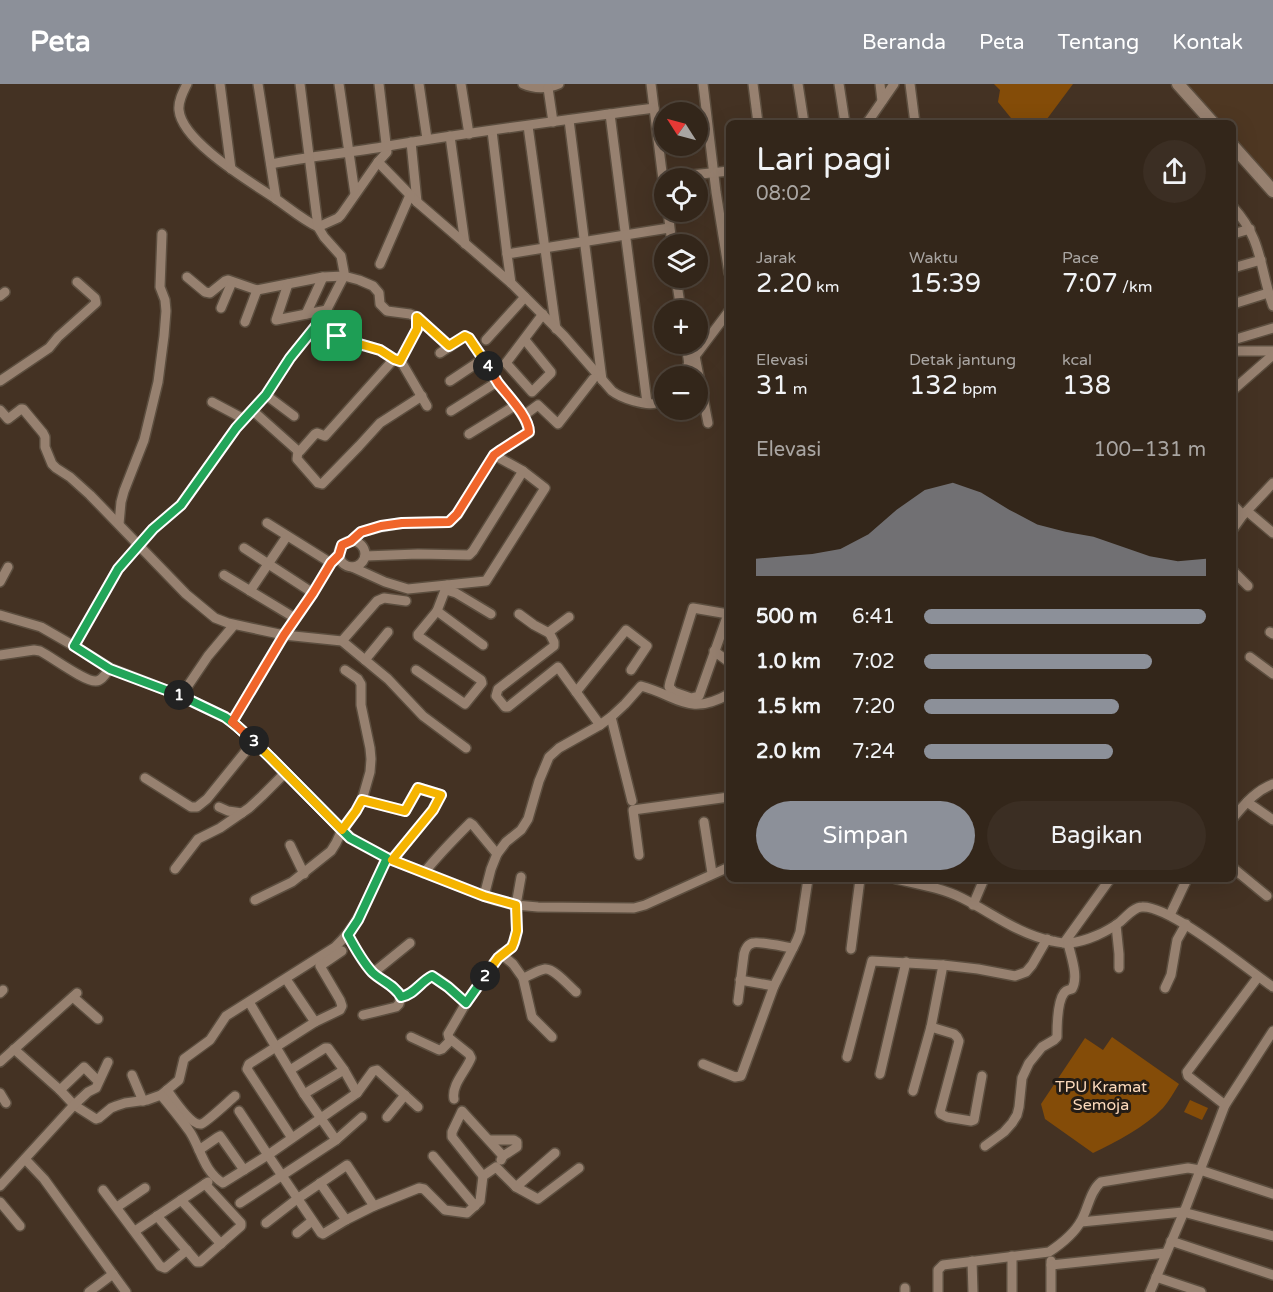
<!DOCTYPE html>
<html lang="id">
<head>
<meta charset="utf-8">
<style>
	:root { --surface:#33261a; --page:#3b2e23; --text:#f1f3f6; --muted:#a9a5a2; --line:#4e4339; --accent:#8c9099 }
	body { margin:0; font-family:"Varela Round",sans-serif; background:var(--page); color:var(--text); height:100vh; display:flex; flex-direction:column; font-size:22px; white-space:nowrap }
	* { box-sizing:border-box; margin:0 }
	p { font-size:20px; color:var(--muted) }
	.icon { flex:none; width:33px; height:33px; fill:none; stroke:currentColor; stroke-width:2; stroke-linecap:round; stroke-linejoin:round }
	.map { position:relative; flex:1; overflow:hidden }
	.details { position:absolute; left:726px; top:36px; width:510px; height:762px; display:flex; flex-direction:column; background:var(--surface); border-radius:9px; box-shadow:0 6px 24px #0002,0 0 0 2px var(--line) }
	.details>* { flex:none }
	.needle { width:39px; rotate:306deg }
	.fabs { position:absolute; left:654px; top:18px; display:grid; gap:12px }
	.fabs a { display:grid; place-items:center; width:54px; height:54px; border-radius:50%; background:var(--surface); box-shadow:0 6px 24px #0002,0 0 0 2px var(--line); font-size:30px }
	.pin { position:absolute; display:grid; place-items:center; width:51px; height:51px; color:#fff; margin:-26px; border-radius:12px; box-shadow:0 3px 9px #0006 }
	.km { position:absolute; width:30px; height:30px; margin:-15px; border-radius:50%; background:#222; color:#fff; font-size:16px; line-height:30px; text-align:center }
	.round { display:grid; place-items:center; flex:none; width:63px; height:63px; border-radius:32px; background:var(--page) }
	.headline { display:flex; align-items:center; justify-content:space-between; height:102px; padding:0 30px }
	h1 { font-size:33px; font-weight:600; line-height:45px }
	.figures { display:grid; grid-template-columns:repeat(3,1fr); gap:9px; height:102px; padding:6px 30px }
	.figures div { display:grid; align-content:center }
	.figures b { font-size:26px; font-weight:600 }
	.figures small { font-size:16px; font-weight:400 }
	.figures p { font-size:16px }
	.chart { height:168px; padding:12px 30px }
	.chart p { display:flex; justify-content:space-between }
	.chart svg { width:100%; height:108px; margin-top:6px; fill:var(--accent); opacity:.7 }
	.button { display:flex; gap:12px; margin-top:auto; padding:12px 30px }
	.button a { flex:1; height:69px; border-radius:36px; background:var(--accent); color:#fff; font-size:24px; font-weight:600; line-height:69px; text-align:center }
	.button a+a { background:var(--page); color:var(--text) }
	ul { padding:0 30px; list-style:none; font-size:20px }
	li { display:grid; grid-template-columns:96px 72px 1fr; align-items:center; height:45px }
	li i { height:15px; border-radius:8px; background:var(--accent) }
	header { display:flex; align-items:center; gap:36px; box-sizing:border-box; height:84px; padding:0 30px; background:var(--accent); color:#fff }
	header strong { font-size:28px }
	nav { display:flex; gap:33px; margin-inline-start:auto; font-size:21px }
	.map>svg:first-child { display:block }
	.built { fill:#4e3722 }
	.green { fill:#844c08 }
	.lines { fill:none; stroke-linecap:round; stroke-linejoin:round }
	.minor-casing { stroke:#5c4e3f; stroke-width:12 }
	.secondary-casing { stroke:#5c4e3f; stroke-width:15 }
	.minor { stroke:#978170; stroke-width:9 }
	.secondary { stroke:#978170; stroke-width:12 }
	.split-1-casing { stroke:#fff; stroke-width:12 }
	.split-2-casing { stroke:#fff; stroke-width:12 }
	.split-3-casing { stroke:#fff; stroke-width:12 }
	.split-4-casing { stroke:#fff; stroke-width:12 }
	.split-5-casing { stroke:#fff; stroke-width:12 }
	.split-1 { stroke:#22a559; stroke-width:8 }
	.split-2 { stroke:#22a559; stroke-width:8 }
	.split-3 { stroke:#f5b400; stroke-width:8 }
	.split-4 { stroke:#f0652b; stroke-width:8 }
	.split-5 { stroke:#f5b400; stroke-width:8 }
	.labels { text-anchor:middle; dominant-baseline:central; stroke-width:6; stroke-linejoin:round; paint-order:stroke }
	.park-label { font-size:16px; fill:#fcd9bb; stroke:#241c15 }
</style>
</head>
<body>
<header>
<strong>Peta</strong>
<nav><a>Beranda</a><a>Peta</a><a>Tentang</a><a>Kontak</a></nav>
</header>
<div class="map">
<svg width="1273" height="1208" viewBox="0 0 1273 1208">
	<rect width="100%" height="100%" fill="#443223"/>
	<polygon class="built" points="1182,0 1273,0 1273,100 1233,56 1233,39 1217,39"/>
	<g class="green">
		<polygon points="994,0 1073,0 1044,39 1015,39 998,18 1000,6"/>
		<path d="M 1112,953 L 1179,1000 C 1174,1008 1169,1017 1163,1024 C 1145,1043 1116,1058 1093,1069 L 1045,1035 L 1041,1020 L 1085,954 L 1103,966 Z"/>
		<polygon points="1190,1016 1208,1024 1202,1036 1184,1028"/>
	</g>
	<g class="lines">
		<g class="minor-casing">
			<g id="minor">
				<path d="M 187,0 C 183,8 178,17 179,26 C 182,58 251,98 276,115 C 289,124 303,136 318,143 L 338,134 L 341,131 L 378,78 L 387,68 L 379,0"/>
				<polyline points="220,0 231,85"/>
				<polyline points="258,0 276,115"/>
				<polyline points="339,0 355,110"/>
				<polyline points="419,0 427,55"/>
				<polyline points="461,0 469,50"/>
				<path d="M 523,0 C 534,5 548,5 559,0"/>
				<polyline points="651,0 664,104"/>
				<polyline points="703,0 716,108 729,189"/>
				<polyline points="753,0 758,39"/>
				<polyline points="798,0 804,39"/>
				<polyline points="839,0 845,39"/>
				<polyline points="880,0 882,17"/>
				<polyline points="910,0 915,39"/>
				<polyline points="548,4 553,38"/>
				<polyline points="610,30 647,319"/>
				<polyline points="569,36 602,296"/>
				<polyline points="867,39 894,0"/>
				<polyline points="528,42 556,245"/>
				<polyline points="492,47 507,170"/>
				<polyline points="450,52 465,160"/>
				<polyline points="411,58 417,118"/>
				<polyline points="378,78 417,118 511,199"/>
				<path d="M 271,80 C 310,72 349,69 388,62 C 477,47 566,36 654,24"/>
				<polyline points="663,94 729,87"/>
				<path d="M 1233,123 C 1263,156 1259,183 1273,222"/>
				<polyline points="668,128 672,160"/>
				<polyline points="1233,150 1250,145"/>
				<polyline points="380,180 410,111"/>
				<polyline points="1233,184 1261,176"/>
				<polyline points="187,193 205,208 210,209 225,197 228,196 257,206 323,193 344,192 359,196 373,202 379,209 380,220 387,227 410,230 417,233 449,262"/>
				<polyline points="676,194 681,226"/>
				<polyline points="288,200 276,236 327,226"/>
				<polyline points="0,212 5,208"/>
				<polyline points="1233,220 1268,209"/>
				<polyline points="221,224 232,198"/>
				<polyline points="306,230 323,193"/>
				<polyline points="323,233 337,251 342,255 380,266 394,275 397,275 402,279 427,322"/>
				<polyline points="245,238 257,206"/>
				<polyline points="486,256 525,213"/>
				<polyline points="525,256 551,288 551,289 532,308 506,279 543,230"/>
				<polyline points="1233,256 1273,244"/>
				<polyline points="686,260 689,281"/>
				<polyline points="1233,267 1273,267"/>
				<polyline points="695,272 708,339"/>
				<polyline points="400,277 417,245 417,233"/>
				<polyline points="680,292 729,227"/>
				<polyline points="0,297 49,264 58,253 96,219 95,214 77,198"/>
				<polyline points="450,297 483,275"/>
				<polyline points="1233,306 1273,271"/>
				<polyline points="266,311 294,332"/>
				<path d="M 664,313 C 661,316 660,317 656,319 C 645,322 621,314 612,307 L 564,252 L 511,199 L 507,170 L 669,144"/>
				<polyline points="212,318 244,335"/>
				<polyline points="0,326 8,335 21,325 23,325 43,349 45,353 45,363 52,380 56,384 70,393 90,411 186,510 215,534 228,539 284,551 342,557 388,595 423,632 466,664"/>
				<polyline points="252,326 298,367 300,367 315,350 317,349 325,352 394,275"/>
				<polyline points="451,327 497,298"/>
				<polyline points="523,332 538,321 558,340 593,295"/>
				<polyline points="469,350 516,321"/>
				<polyline points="298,367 297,375 318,399 322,400 359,362 380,339 422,312"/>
				<polyline points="1233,421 1243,431"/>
				<polyline points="1247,427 1273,449"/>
				<polyline points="267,439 331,479"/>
				<polyline points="119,440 121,418 124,407 144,356 158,298 164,252 166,227 165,216 160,203 162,150"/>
				<polyline points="1233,445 1243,431 1273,399"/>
				<circle cx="352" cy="470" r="13"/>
				<path d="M 351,457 L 361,448 L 380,443 L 401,439 L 449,438 L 457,431 L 494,371 L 501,366 L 529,349 C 529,333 506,311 497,297 C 488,283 479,268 469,254 L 465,252 L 440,269"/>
				<polyline points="244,464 313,509"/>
				<polyline points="365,472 418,470 469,471 473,467 523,387"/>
				<polyline points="352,483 385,498 408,505 486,497 545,404 523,387 494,371"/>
				<polyline points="1233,487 1248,502"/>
				<polyline points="224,491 295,534"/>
				<polyline points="0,498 8,483"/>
				<polyline points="446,506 456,509 491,530"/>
				<polyline points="250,507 287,452"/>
				<polyline points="437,527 483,561"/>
				<polyline points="519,530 534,541 549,549"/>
				<polyline points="728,530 699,612 691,614 674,608 669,603 670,598 693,524 728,530 729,530"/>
				<polyline points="0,531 41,543 74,562 110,584 181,612 225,633 237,642 271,674 342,746 355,757 387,774 495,816 516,821 538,823 634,824 645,821 729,783"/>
				<polyline points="569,533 549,548 554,558 554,562 498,605 496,612 505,623 508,623 558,583 600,641"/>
				<polyline points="1270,548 1273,550"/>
				<polyline points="342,557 377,517 384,514 406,517"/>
				<polyline points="74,562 118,485 153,445 181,421 236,344 266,311 290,274 323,233 344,192 344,188 341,172 324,153 318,143 300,0"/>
				<polyline points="714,567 729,578"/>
				<path d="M 0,571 L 34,566 L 40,567 C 52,573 85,598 96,597 C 102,597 106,589 110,584"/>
				<polyline points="1250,573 1273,590"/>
				<polyline points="365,576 388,548"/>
				<polyline points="416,586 465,620 482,599 481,596 418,552 418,550 437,527 447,501"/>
				<polyline points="576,608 626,546 647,562 631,586"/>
				<polyline points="181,612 208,572 234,541"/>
				<polyline points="611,633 632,717"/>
				<polyline points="232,638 284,551 313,509 331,479 339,470"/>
				<polyline points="145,694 191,723 197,723 207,715 254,657"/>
				<polyline points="362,716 405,727 418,704 441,711 433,726 392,776"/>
				<polyline points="1247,718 1273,736"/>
				<polyline points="219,723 228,727 242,729"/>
				<path d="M 1233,734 C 1245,720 1255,707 1273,700"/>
				<polyline points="704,738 712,789"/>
				<polyline points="290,761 304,790"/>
				<polyline points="639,771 633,726 729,713"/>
				<polyline points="1233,784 1267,812"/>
				<polyline points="175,785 198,755 220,744 249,724 262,712 285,689"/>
				<path d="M 424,789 C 438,771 454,755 470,739 L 473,741 L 497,770"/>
				<path d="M 896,795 C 918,800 942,804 962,814 C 992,829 1018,850 1052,857 C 1058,858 1064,860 1070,859 C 1087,857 1107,848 1120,838 C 1126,833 1134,823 1142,823 C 1170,821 1248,886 1273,903"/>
				<path d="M 484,812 L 491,785 L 497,770 L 506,758 L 521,746 L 528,735 L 539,697 L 549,673 L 559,664 L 600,641 L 611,633 L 625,620 L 641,602 C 679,612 688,633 729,610"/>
				<polyline points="255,816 292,798 331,767 336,759 342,746 356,727 362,716 370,688 371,675 370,664 361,621 361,600 358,595 345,586"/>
				<polyline points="973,821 984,795"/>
				<polyline points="1170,831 1187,795"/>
				<polyline points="1116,841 1119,870 1119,884"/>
				<path d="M 348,851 C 355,864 361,877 372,888 C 381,897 395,901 401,913 L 399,920 L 396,923 L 363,931"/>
				<polyline points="1064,859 1110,795"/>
				<polyline points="851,865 860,795"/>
				<path d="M 501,870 L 513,880 L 523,894 C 529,892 538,886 545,885 C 554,884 569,902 576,908"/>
				<polyline points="373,889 410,859"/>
				<polyline points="523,894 532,933 552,953"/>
				<polyline points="740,896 774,902"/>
				<polyline points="288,898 315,938"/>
				<polyline points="1165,904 1171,891 1177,856 1186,840"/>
				<polyline points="0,909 3,906"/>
				<polyline points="73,913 98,935"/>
				<path d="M 401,913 C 414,911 420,898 432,892 C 445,898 456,910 466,919"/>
				<path d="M 738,917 L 744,870 C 745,865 748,860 753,859 C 759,857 785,863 793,864"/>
				<polyline points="931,943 954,950 957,953 959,957 940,1028 941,1030 947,1033 971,1037 974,1036 982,992"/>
				<polyline points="411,953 439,966 442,965 451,956"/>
				<path d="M 14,965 L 60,1006 L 74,1021 L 96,1035 L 99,1034 L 111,1024 L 116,1022 L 125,1019 L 147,1016 L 161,1011 L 179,996 L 184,975 L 210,956 L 226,932 L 335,863 C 361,839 372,805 387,774"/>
				<polyline points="847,973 872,877 943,881 978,885 1015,892 1026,888 1032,881 1047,855"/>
				<polyline points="0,978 77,909"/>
				<polyline points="703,980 735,993 741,992 774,902 797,856 800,848 808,795"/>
				<polyline points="290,986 325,964 328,964 344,986 357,1009 268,1071 321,1149 323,1150 346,1136 374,1122 419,1104 424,1105 445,1126 467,1129 480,1117 483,1092 496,1083 516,1103 538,1115 579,1084"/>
				<polyline points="880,990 906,878"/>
				<polyline points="132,991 143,1017"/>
				<polyline points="60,1006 84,983 96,995"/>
				<path d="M 167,1006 C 172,1013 191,1042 201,1040 C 206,1039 229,1017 235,1012"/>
				<polyline points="913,1007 931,943 943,881"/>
				<polyline points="0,1009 6,1019"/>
				<polyline points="357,1009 373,987 377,986 418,1023"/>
				<polyline points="304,1010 344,986"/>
				<path d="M 161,1011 C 171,1023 181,1035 190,1048 C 201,1065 204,1088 223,1099 L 268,1071 L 239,1027"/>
				<path d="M 454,1015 C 451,1001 466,987 471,974 L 469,970 L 449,954 L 448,950 L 466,919 L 498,874 L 512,863 L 515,857 L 517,847 L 516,821 L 521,793"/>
				<polyline points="1225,1021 1188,992 1187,988 1258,893"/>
				<polyline points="387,1033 405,1011"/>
				<polyline points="292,1054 247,985 249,980 315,938 340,926 342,922 340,916 320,882 342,867"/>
				<polyline points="336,1056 362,1033"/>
				<polyline points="490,1056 514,1056 517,1058 517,1063 503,1072 501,1076"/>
				<path d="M 985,1062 L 1004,1048 L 1012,1039 L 1017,1031 L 1019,1023 L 1022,994 L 1029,979 L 1042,963 L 1054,956 L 1057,953 C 1057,942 1057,918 1064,909 C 1066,906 1068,906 1072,905 C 1079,893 1071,873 1068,859"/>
				<polyline points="199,1066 218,1053 220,1052 244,1086"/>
				<polyline points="433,1072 475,1122"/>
				<polyline points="25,1075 44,1095 126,1208"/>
				<polyline points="483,1092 452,1053 452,1048 462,1027 503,1072"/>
				<polyline points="320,1099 346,1136"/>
				<polyline points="0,1102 74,1021 88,1008 96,1004 108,978"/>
				<polyline points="516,1103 555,1069"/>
				<polyline points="103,1106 160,1182 165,1184 187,1166"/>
				<polyline points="181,1116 221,1160"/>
				<polyline points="0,1118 20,1142"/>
				<polyline points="240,1119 336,1056 304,1010 249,918"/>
				<polyline points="117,1123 145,1104"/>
				<polyline points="157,1132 197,1178 200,1178 241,1142 241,1139 205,1100"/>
				<polyline points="1081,1138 1183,1128 1273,1152"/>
				<polyline points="266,1139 297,1115 347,1081 374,1122"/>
				<polyline points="135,1147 208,1098"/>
				<polyline points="297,1149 312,1137"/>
				<polyline points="1171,1157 1273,1191"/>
				<polyline points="1012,1172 1012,1208"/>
				<polyline points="972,1177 973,1208"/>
				<polyline points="1051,1177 1051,1208"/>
				<polyline points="1051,1181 1166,1169"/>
				<polyline points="1156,1193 1201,1208"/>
				<polyline points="905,1204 905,1208"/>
				<polyline points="89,1208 113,1190"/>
				<path d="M 938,1208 L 938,1186 L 943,1181 L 1049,1168 C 1061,1160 1074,1150 1081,1137 C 1088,1125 1090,1107 1101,1098 L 1188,1084 L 1200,1086 L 1273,1110"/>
				<polyline points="1150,1208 1186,1123 1225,1021 1273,947"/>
			</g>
		</g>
		<g class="secondary-casing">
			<g id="secondary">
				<polyline points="1178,0 1213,39"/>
				<polyline points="1233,62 1273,107"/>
			</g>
		</g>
		<use href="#minor" class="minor"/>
		<use href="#secondary" class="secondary"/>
	</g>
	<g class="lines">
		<g class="split-1-casing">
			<polyline id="split-1" points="179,611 110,585 74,562 118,485 153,445 181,421 236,344 266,311 290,274 323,233 337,252"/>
		</g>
		<g class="split-2-casing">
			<path id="split-2" d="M 179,611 L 225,633 L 237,642 L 271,674 L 350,754 L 387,774 L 358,836 L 348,851 C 355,864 362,877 372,888 C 381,897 395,901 401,913 C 414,911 420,898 432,892 L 448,903 L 466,919 L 485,892"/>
		</g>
		<g class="split-3-casing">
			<polyline id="split-3" points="254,657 342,746 356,727 362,716 405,727 418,704 441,711 433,726 392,776 484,812 516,821 517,847 514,858 512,863 498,874 485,892"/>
		</g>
		<g class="split-4-casing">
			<path id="split-4" d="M 254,657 L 232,638 L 284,551 L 313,509 L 331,479 L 339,471 L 342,461 L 351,457 L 361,448 L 381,442 L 402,439 L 449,438 L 457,430 L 494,371 L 501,366 L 529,348 C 529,333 508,312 498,299 C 495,294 491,288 488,282"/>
		</g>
		<g class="split-5-casing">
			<polyline id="split-5" points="337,252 342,255 380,266 394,275 400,277 417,245 417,233 449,262 465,252 469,254 488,282"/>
		</g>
		<use href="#split-1" class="split-1"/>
		<use href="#split-2" class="split-2"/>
		<use href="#split-3" class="split-3"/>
		<use href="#split-4" class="split-4"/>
		<use href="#split-5" class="split-5"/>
	</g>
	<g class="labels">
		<g class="park-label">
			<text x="1101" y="1003">TPU Kramat<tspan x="1101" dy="18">Semoja</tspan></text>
		</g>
	</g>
</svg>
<div class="fabs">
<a><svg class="needle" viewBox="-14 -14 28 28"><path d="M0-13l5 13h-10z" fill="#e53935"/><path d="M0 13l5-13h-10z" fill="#a9a5a2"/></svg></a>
<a><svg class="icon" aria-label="locate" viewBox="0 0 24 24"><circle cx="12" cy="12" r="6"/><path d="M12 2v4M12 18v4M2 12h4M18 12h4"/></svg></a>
<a><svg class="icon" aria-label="layers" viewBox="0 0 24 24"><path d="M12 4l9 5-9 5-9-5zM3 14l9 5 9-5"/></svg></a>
<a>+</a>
<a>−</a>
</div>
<div class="pin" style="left:337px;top:252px;background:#1e9e55"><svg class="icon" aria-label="arrive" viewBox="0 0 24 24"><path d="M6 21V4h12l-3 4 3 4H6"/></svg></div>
<b class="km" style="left:179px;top:611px">1</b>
<b class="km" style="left:485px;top:892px">2</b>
<b class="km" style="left:254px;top:657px">3</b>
<b class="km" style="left:488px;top:282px">4</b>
<section class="details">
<div class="headline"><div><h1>Lari pagi</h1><p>08:02</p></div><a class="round"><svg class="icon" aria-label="share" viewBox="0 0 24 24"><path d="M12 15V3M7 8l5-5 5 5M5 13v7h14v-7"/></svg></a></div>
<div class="figures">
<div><p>Jarak</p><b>2.20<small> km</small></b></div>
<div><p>Waktu</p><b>15:39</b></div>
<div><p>Pace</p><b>7:07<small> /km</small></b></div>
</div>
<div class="figures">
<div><p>Elevasi</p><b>31<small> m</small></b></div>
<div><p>Detak jantung</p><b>132<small> bpm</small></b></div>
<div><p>kcal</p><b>138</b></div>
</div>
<div class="chart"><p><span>Elevasi</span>100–131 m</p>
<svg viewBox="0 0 160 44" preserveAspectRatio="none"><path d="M0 44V37L10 36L20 35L30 33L40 27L50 17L60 9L70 6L80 10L90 17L100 23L110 26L120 28L130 32L140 36L150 38L160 37V44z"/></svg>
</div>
<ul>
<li><b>500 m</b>6:41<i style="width:100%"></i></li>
<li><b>1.0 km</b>7:02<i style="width:81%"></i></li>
<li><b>1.5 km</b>7:20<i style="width:69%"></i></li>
<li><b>2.0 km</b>7:24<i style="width:67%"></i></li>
</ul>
<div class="button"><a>Simpan</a><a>Bagikan</a></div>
</section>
</div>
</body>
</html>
